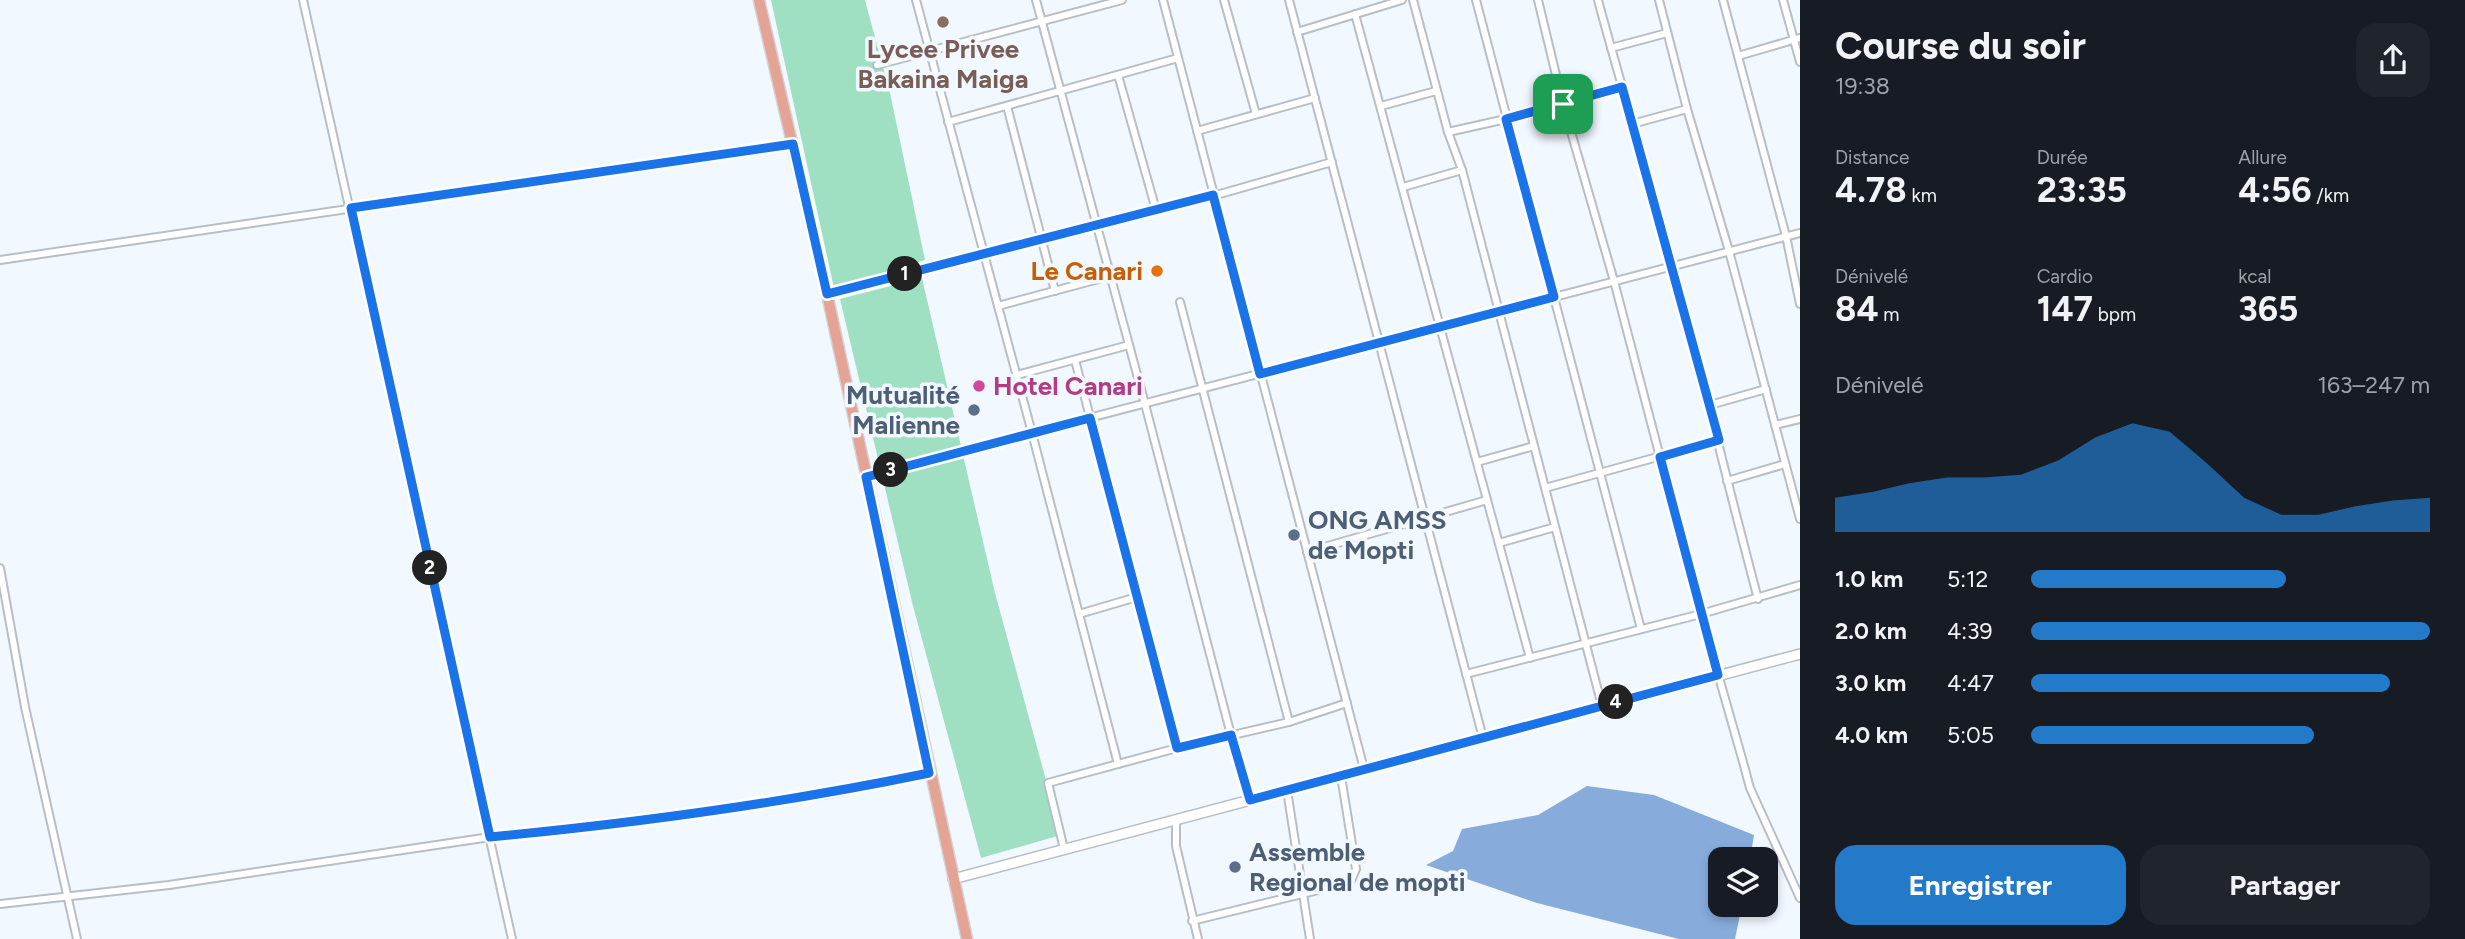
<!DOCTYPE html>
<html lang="fr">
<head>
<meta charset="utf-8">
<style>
	:root { --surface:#171b24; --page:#20242c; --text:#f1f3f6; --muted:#9ea1a6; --accent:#227ac8 }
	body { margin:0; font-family:Figtree,sans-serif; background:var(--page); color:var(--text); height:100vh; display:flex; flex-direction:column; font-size:26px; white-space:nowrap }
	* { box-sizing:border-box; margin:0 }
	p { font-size:23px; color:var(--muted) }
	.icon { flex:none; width:38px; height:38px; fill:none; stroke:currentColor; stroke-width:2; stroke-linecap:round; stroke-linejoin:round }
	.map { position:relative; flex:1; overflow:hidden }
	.sheet { display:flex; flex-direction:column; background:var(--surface); width:665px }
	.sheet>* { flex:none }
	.fabs { position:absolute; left:1708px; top:847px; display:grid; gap:14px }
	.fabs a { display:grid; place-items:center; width:70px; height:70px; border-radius:14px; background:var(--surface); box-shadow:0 4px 10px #0003; font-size:35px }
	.pin { position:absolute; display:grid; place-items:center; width:60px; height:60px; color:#fff; margin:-30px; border-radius:14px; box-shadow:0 4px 10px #0006 }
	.km { position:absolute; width:35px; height:35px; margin:-18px; border-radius:50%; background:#222; color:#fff; font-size:19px; line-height:35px; text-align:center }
	.round { display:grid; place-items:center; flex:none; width:74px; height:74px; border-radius:21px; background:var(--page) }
	.headline { display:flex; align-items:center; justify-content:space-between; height:119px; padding:0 35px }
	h1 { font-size:38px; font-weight:700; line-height:52px }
	.stats { display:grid; grid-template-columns:repeat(3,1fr); gap:10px; height:119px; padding:7px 35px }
	.stats div { display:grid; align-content:center }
	.stats b { font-size:35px; font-weight:700 }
	.stats small { font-size:19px; font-weight:400 }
	.stats p { font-size:19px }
	.chart { height:196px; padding:14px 35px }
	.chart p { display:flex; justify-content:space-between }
	.chart svg { width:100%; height:126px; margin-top:7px; fill:var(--accent); opacity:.7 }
	.primary-button { display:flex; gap:14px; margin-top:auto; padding:14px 35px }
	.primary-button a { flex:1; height:80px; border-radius:21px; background:var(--accent); color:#fff; font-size:28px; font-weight:700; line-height:80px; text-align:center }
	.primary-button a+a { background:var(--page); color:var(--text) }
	ul { padding:0 35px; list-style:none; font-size:23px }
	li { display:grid; grid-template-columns:112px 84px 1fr; align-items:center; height:52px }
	li i { height:18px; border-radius:9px; background:var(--accent) }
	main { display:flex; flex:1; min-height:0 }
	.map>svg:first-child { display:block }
	.green { fill:#a0e0c2 }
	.water { fill:#87acdc }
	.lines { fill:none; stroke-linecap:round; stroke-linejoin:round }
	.street-casing { stroke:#b8bec6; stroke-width:10 }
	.secondary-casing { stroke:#b8bec6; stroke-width:12 }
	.primary-casing { stroke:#d3d3d4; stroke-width:13 }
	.street { stroke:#fff; stroke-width:6 }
	.secondary { stroke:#fff; stroke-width:9 }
	.primary { stroke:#e4a395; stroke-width:10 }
	.route-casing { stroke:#fff; stroke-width:14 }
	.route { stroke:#1a73e8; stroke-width:9 }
	.education-dot { fill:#8d6e63; stroke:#f2f8ff; stroke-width:2.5 }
	.food-dot { fill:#e8710a; stroke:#f2f8ff; stroke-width:2.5 }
	.hotel-dot { fill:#d1479c; stroke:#f2f8ff; stroke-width:2.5 }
	.service-dot { fill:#5c6f8a; stroke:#f2f8ff; stroke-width:2.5 }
	.labels { text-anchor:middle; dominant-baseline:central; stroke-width:7; stroke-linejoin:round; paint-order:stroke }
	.education-label { font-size:26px; font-weight:bold; fill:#785e54; stroke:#f2f8ff }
	.food-label { font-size:26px; font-weight:bold; fill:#c56008; stroke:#f2f8ff; text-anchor:end }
	.hotel-label { font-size:26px; font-weight:bold; fill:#b23c85; stroke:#f2f8ff; text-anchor:start }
	.service-label { font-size:26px; font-weight:bold; fill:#4e5e75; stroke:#f2f8ff; text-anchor:start }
</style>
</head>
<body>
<main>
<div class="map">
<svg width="1800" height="939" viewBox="0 0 1800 939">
	<rect width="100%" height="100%" fill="#f2f8ff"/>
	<g class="green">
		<polygon points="771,0 865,0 890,93 925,260 834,288"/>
		<polygon points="922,278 995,593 1061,835 981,858 913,606 840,299"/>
	</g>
	<polygon class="water" points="1587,786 1654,795 1754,835 1750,859 1720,859 1720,905 1742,905 1735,939 1679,939 1537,903 1426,865 1453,851 1462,829 1538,815"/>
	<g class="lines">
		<g class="street-casing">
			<g id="street">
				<polyline points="303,0 512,939"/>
				<polyline points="916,0 1032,433 1118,764"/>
				<polyline points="1036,0 1145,404 1231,735 1250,800"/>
				<polyline points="1163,0 1364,769"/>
				<polyline points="1224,0 1256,114"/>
				<polyline points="1289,0 1483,738"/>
				<polyline points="1413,0 1448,132 1462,170 1602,706"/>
				<polyline points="1476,0 1641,629"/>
				<polyline points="1538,0 1563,104 1614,281 1701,614 1743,762 1750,788 1800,898"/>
				<path d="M 1598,0 C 1622,90 1650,180 1674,270 C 1703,380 1729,490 1758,599"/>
				<polyline points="1659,0 1687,109 1729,251 1800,519"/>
				<polyline points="1723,0 1786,236 1800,304"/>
				<polyline points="1783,0 1800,62"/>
				<polyline points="1355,14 1530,658"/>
				<polyline points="1297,32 1402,0"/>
				<polyline points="1611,48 1667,33"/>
				<polyline points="1738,56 1800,38"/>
				<polyline points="877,65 1122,0"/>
				<polyline points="1118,75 1156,210"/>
				<polyline points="1007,106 1055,291"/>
				<polyline points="1381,106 1436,91"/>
				<polyline points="948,122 1178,58"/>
				<polyline points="1632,124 1687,109"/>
				<polyline points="1197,131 1315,98"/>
				<polyline points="1448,132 1506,119 1622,87"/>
				<polyline points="1403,187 1462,170"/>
				<polyline points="0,260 792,144"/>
				<polyline points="827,294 1213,196 1332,162"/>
				<polyline points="1180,302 1289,722"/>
				<polyline points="998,306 1110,276"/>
				<polyline points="1075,360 1177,748"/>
				<polyline points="1017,375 1129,345"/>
				<polyline points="1710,405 1766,389"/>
				<polyline points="1775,425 1800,419"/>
				<polyline points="1477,462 1534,446"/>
				<polyline points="866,476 1800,233"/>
				<polyline points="1727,481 1785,464"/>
				<polyline points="1545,488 1719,440"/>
				<polyline points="1499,543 1555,527"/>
				<polyline points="1307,552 1487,500"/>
				<polyline points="0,568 25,707 77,939"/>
				<polyline points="1079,614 1137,597"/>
				<polyline points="1466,674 1701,614 1800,585"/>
				<polyline points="1287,790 1310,939"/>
				<polyline points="1176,820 1176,846 1198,939"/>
				<polyline points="1064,849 1048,783 1177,748 1289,722 1347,703"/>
				<polyline points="0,904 169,885 490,837 628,821 830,794 929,773"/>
				<polyline points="1192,921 1347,883 1352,879 1356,869 1341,776"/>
			</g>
		</g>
		<g class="secondary-casing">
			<polyline id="secondary" points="953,879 1800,654"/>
		</g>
		<g class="primary-casing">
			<polyline id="primary" points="759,0 827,294 967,939"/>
		</g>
		<use href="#street" class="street"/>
		<use href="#secondary" class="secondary"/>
		<use href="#primary" class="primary"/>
	</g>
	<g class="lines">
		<g class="route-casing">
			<path id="route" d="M 1622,87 L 1719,440 L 1660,457 L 1718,675 L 1250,800 L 1231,735 L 1177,748 L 1090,418 L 866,477 L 929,773 C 784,803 637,823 490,837 L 351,208 L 793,144 L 827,294 L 1213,195 L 1260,374 L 1554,297 L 1506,119 Z"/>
		</g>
		<use href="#route" class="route"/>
	</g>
	<circle class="education-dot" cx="943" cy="22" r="7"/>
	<circle class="food-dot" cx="1157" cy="271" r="7"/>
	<circle class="hotel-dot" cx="979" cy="386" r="7"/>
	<g class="service-dot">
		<circle cx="974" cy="410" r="7"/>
		<circle cx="1294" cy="535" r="7"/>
		<circle cx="1235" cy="867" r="7"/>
	</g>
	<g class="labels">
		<g class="education-label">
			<text x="943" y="49">Lycee Privee<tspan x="943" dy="30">Bakaina Maiga</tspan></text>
		</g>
		<g class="food-label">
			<text x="1143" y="271">Le Canari</text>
		</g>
		<g class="hotel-label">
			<text x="993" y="386">Hotel Canari</text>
		</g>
		<g class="service-label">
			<text x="960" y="395" text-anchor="end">Mutualité<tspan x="960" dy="30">Malienne</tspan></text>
			<text x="1308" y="520">ONG AMSS<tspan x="1308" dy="30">de Mopti</tspan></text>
			<text x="1249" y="852">Assemble<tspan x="1249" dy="30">Regional de mopti</tspan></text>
		</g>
	</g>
</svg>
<div class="fabs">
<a><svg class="icon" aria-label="layers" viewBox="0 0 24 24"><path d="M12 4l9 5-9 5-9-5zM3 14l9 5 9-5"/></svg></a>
</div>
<div class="pin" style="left:1563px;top:104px;background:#1e9e55"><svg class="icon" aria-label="arrive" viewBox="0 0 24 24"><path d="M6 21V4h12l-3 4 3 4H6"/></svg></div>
<b class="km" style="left:905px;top:274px">1</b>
<b class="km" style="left:430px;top:568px">2</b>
<b class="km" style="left:891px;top:470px">3</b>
<b class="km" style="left:1616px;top:702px">4</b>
</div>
<section class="sheet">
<div class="headline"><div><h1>Course du soir</h1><p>19:38</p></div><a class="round"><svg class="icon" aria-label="share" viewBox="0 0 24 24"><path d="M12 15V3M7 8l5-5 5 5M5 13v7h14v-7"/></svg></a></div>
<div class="stats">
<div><p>Distance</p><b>4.78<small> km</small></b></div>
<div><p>Durée</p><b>23:35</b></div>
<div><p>Allure</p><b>4:56<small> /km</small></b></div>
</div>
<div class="stats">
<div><p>Dénivelé</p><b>84<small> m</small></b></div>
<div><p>Cardio</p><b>147<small> bpm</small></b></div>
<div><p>kcal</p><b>365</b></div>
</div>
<div class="chart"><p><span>Dénivelé</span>163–247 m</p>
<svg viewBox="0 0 160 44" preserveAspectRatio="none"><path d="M0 44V32L10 30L20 27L30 25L40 25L50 24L60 19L70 11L80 6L90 9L100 20L110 32L120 38L130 38L140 35L150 33L160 32V44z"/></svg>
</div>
<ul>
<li><b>1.0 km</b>5:12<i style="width:64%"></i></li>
<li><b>2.0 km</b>4:39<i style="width:100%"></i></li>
<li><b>3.0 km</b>4:47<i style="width:90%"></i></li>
<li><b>4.0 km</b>5:05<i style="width:71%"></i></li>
</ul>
<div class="primary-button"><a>Enregistrer</a><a>Partager</a></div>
</section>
</main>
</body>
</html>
